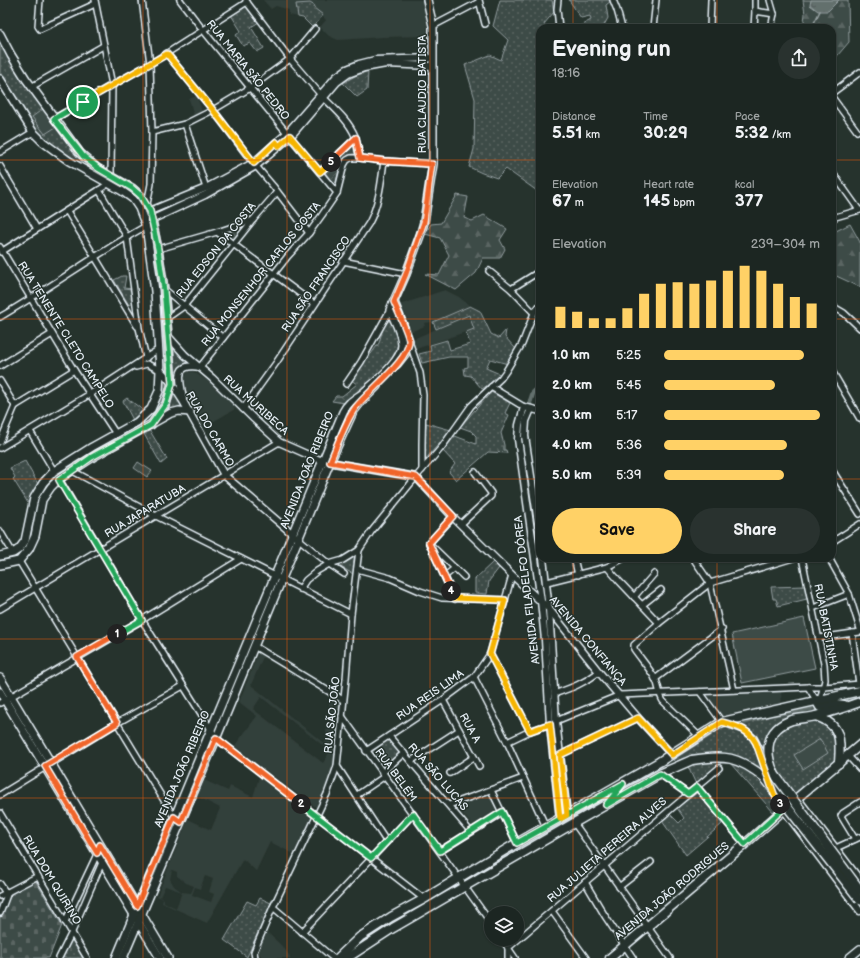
<!DOCTYPE html>
<html lang="en">
<head>
<meta charset="utf-8">
<style>
	:root { --surface:#1c2622; --page:#29322f; --text:#f1f3f6; --muted:#a0a5a5; --line:#3a4340; --accent:#ffd166 }
	body { margin:0; font-family:"Balsamiq Sans",sans-serif; background:var(--page); color:var(--text); height:100vh; display:flex; flex-direction:column; font-size:15px; white-space:nowrap }
	* { box-sizing:border-box; margin:0 }
	p { font-size:13px; color:var(--muted) }
	.icon { flex:none; width:22px; height:22px; fill:none; stroke:currentColor; stroke-width:2; stroke-linecap:round; stroke-linejoin:round }
	.map { position:relative; flex:1; overflow:hidden }
	.drawer { position:absolute; left:536px; top:24px; width:300px; height:538px; display:flex; flex-direction:column; background:var(--surface); border-radius:12px; box-shadow:0 1px 3px #0004,0 0 0 1px var(--line) }
	.drawer>* { flex:none }
	.controls { position:absolute; left:484px; top:906px; display:grid; gap:8px }
	.controls a { display:grid; place-items:center; width:40px; height:40px; border-radius:50%; background:var(--surface); box-shadow:0 1px 3px #0004,0 0 0 1px var(--line); font-size:20px }
	.pin { position:absolute; display:grid; place-items:center; width:34px; height:34px; color:#fff; margin:-17px; border:2px solid #fff; border-radius:50%; box-shadow:0 1px 4px #0007 }
	.km { position:absolute; width:20px; height:20px; margin:-10px; border-radius:50%; background:#222; color:#fff; font-size:11px; line-height:20px; text-align:center }
	.round { display:grid; place-items:center; flex:none; width:42px; height:42px; border-radius:21px; background:var(--page) }
	.summary { display:flex; align-items:center; justify-content:space-between; height:68px; padding:0 16px }
	h1 { font-size:22px; font-weight:700; line-height:30px }
	.figures { display:grid; grid-template-columns:repeat(3,1fr); gap:6px; height:68px; padding:4px 16px }
	.figures div { display:grid; align-content:center }
	.figures b { font-size:17px; font-weight:700 }
	.figures small { font-size:11px; font-weight:400 }
	.figures p { font-size:11px }
	.chart { height:112px; padding:8px 16px }
	.chart p { display:flex; justify-content:space-between }
	.chart svg { width:100%; height:72px; margin-top:4px; stroke:var(--accent); stroke-width:6 }
	.action { display:flex; gap:8px; margin-top:auto; padding:8px 16px }
	.action a { flex:1; height:46px; border-radius:24px; background:var(--accent); color:#111; font-size:16px; font-weight:700; line-height:46px; text-align:center }
	.action a+a { background:var(--page); color:var(--text) }
	ul { padding:0 16px; list-style:none; font-size:13px }
	li { display:grid; grid-template-columns:64px 48px 1fr; align-items:center; height:30px }
	li i { height:10px; border-radius:5px; background:var(--accent) }
	.map>svg:first-child { display:block }
	.built { fill:#333f3a; fill-rule:evenodd }
	.grass { fill:url(#grass-dots); stroke:#939ea0 }
	.forest { fill:url(#forest-firs); stroke:#939ea0 }
	.cemetery { fill:url(#cemetery-stones); stroke:#939ea0 }
	.garden { fill:url(#garden-furrows); stroke:#939ea0 }
	.pitch { fill:#3e4b47; stroke:#939ea0 }
	.water { fill:url(#water-ripples); stroke:#98a3a5 }
	.lines { fill:none; stroke-linecap:round; stroke-linejoin:round }
	.stream { stroke:#98a3a5; stroke-width:1.5 }
	.canal { stroke:#636f6d; stroke-width:5 }
	.minor-casing { stroke:#e8f1f8; stroke-width:8 }
	.tertiary-casing { stroke:#e8f1f8; stroke-width:9 }
	.secondary-casing { stroke:#e8f1f8; stroke-width:10 }
	.primary-casing { stroke:#e8f1f8; stroke-width:11 }
	.minor { stroke:#26332d; stroke-width:5 }
	.tertiary { stroke:#26332d; stroke-width:6 }
	.secondary { stroke:#26332d; stroke-width:7 }
	.primary { stroke:#26332d; stroke-width:8 }
	.primary-bridge-casing { stroke:#e8f1f8; stroke-width:11; stroke-linecap:butt }
	.primary-bridge { stroke:#26332d; stroke-width:8 }
	.split-1-casing { stroke:#fff; stroke-width:8 }
	.split-2-casing { stroke:#fff; stroke-width:8 }
	.split-3-casing { stroke:#fff; stroke-width:8 }
	.split-4-casing { stroke:#fff; stroke-width:8 }
	.split-5-casing { stroke:#fff; stroke-width:8 }
	.split-6-casing { stroke:#fff; stroke-width:8 }
	.split-1 { stroke:#22a559; stroke-width:5 }
	.split-2 { stroke:#f0652b; stroke-width:5 }
	.split-3 { stroke:#22a559; stroke-width:5 }
	.split-4 { stroke:#f5b400; stroke-width:5 }
	.split-5 { stroke:#f0652b; stroke-width:5 }
	.split-6 { stroke:#f5b400; stroke-width:5 }
	.grid { fill:none; stroke:#e8590c; stroke-width:1; stroke-opacity:0.55 }
	.labels { text-anchor:middle; dominant-baseline:central; stroke-width:3; stroke-linejoin:round; paint-order:stroke }
	.street-label { font-size:11px; fill:#e8f1f8; stroke:#26332d }
</style>
</head>
<body>
<div class="map">
<svg width="860" height="958" viewBox="0 0 860 958">
	<defs>
		<pattern id="grass-dots" width="8" height="8" patternUnits="userSpaceOnUse"><rect width="8" height="8" fill="#3e4b47"/><path d="M2 2h.1M6 6h.1" fill="none" stroke="#5a6562" stroke-width="1.8" stroke-linecap="round"/></pattern>
		<pattern id="forest-firs" width="22" height="20" patternUnits="userSpaceOnUse"><rect width="22" height="20" fill="#3e4b47"/><path d="M5 1l3.5 6h-7zM16 11l3.5 6h-7z" fill="#5a6562"/></pattern>
		<pattern id="cemetery-stones" width="16" height="16" patternUnits="userSpaceOnUse"><rect width="16" height="16" fill="#3e4b47"/><path d="M2 7V4a2 2 0 0 1 4 0v3zM10 15v-3a2 2 0 0 1 4 0v3z" fill="#5a6562"/></pattern>
		<pattern id="garden-furrows" width="10" height="10" patternUnits="userSpaceOnUse"><rect width="10" height="10" fill="#3e4b47"/><path d="M-1 1l2-2M0 10L10 0M9 11l2-2" fill="none" stroke="#5a6562"/></pattern>
		<pattern id="water-ripples" width="26" height="14" patternUnits="userSpaceOnUse"><rect width="26" height="14" fill="#636f6d"/><path d="M2 4q2-2 4 0t4 0M15 11q2-2 4 0t4 0" fill="none" stroke="#535a5a"/></pattern>
	</defs>
	<rect width="100%" height="100%" fill="#26332d"/>
	<filter id="ink" filterUnits="userSpaceOnUse"><feTurbulence type="fractalNoise" baseFrequency=".025" numOctaves="2"/><feDisplacementMap in="SourceGraphic" scale="8" xChannelSelector="R" yChannelSelector="G"/><feConvolveMatrix kernelMatrix="1 2 1 2 8 2 1 2 1" color-interpolation-filters="sRGB"/></filter>
	<g filter="url(#ink)">
		<g class="built">
			<polygon points="263,0 423,0 425,6 428,36 383,37 338,40 329,36 320,27 326,20 322,16 313,28 303,18 289,15 289,10 276,6 271,9"/>
			<polygon points="197,96 203,115 195,119 189,99"/>
			<polygon points="445,290 459,297 470,306 433,322 424,323 425,326 410,332 399,305"/>
			<polygon points="469,315 474,329 416,349 413,339"/>
			<polygon points="188,371 194,372 211,383 229,400 235,409 204,427 188,400 184,377"/>
			<path d="M 258,653 L 340,700 L 337,749 L 333,774 L 329,786 L 317,808 L 233,748 L 257,716 L 239,702 ZM 263,657 L 330,695 L 325,744 L 251,685 ZM 261,697 L 330,751 L 323,763 L 253,709 Z"/>
			<polygon points="781,691 782,705 723,717 707,694"/>
			<path d="M 260,774 L 312,816 L 294,854 L 270,842 L 256,871 L 243,859 L 207,923 L 162,903 L 163,899 L 157,896 L 188,819 L 211,830 L 220,808 L 196,796 L 204,780 L 228,791 L 230,786 L 253,797 ZM 172,870 L 177,872 L 177,876 L 186,883 L 194,886 L 191,893 L 182,892 L 174,886 L 170,879 ZM 205,876 L 213,879 L 209,892 L 214,894 L 211,902 L 192,895 L 195,887 L 200,889 ZM 165,886 L 182,892 L 176,908 L 164,902 L 164,899 L 160,897 Z"/>
			<polygon points="489,795 497,811 474,827 455,805"/>
			<polygon points="267,932 284,948 291,958 262,958 257,950"/>
		</g>
		<g class="grass">
			<polygon points="500,0 552,0 554,12 544,24 546,28 540,28 540,87 536,92 540,102 538,120 540,122 540,193 506,169 497,178 482,173 469,167 474,149 475,99 465,65 490,55 501,60 508,40 493,26"/>
			<polygon points="569,0 610,0 611,1 606,5 608,18 603,27 578,28 578,27 591,20 590,16 581,18"/>
			<polygon points="310,3 315,6 314,8 323,15 313,28 303,18 298,17 296,4"/>
			<polygon points="246,5 259,22 251,27 264,48 257,52 250,43 243,46 236,35 241,31 231,15"/>
			<polygon points="0,38 72,149 83,164 67,154 65,156 46,142 35,130 0,74"/>
			<polygon points="368,71 367,90 357,97 343,83 355,76"/>
			<polygon points="355,139 357,155 353,154 348,155 341,168 336,191 322,171"/>
			<polygon points="245,225 235,241 222,232"/>
			<polygon points="122,276 126,276 124,288 132,289 133,304 129,305 114,280"/>
			<polygon points="470,306 480,311 491,334 499,338 506,330 505,337 516,349 508,364 490,359 486,368 502,375 482,389 471,376 465,375 464,368 468,367 468,357 449,357 422,363 419,354 431,351 430,345 447,340 450,350 470,344 466,332 474,329 469,315 436,329 433,322"/>
			<path d="M 388,321 L 392,321 C 398,329 400,344 395,353 C 393,359 387,364 384,368 C 371,381 359,393 344,403 L 332,401 L 336,396 L 342,396 L 357,384 L 351,380 L 355,372 L 367,355 L 371,354 L 379,343 L 383,328 Z"/>
			<polygon points="171,340 176,350 191,365 186,365 177,384 174,376"/>
			<polygon points="173,389 185,410 163,415"/>
			<polygon points="491,392 510,403 505,413 509,415 501,433 504,445 504,450 506,450 507,453 488,452 456,480 449,472 455,464 443,451 455,436 476,444 476,436 471,431 460,427"/>
			<polygon points="127,398 144,411 133,420 123,401"/>
			<polygon points="426,423 451,430 424,461"/>
			<polygon points="150,431 167,459 161,464 144,434"/>
			<polygon points="25,461 38,484 28,503 13,479 15,477 10,468"/>
			<polygon points="356,555 355,575 337,565"/>
			<polygon points="493,562 499,568 489,581 487,594 475,593 475,579"/>
			<polygon points="805,586 807,599 778,606 776,599 773,599 771,587"/>
			<polygon points="823,705 831,726 838,740 836,761 774,813 730,763 721,763 697,783 695,782 684,758 675,762 673,760 722,727 745,722 769,715"/>
			<polygon points="389,736 404,755 385,770 370,750"/>
			<polygon points="698,792 722,824 686,855 662,821 670,814 679,823 684,818 677,808"/>
			<polygon points="260,898 271,903 247,957 224,940 247,901 256,905"/>
			<polygon points="71,939 83,958 62,958"/>
		</g>
		<g class="forest">
			<polygon points="803,0 848,0 849,42 832,62 832,28 803,28 805,14"/>
			<polygon points="457,195 468,197 464,218 472,221 484,215 507,229 500,240 505,249 500,258 483,258 476,273 456,290 425,274 439,275 449,255 440,238 425,234 431,224 441,223"/>
			<polygon points="850,224 860,242 860,287 832,274 832,233"/>
		</g>
		<polygon class="cemetery" points="35,880 62,925 49,958 0,958 0,918 11,893"/>
		<polygon class="garden" points="339,156 342,158 335,186 324,171"/>
		<g class="pitch">
			<polygon points="43,109 56,127 45,134 32,117"/>
			<polygon points="138,462 152,471 147,477 134,468"/>
			<polygon points="804,618 815,668 742,683 732,634"/>
			<polygon points="820,739 828,753 803,769 794,755"/>
		</g>
		<polygon class="water" points="811,0 839,0 828,11 818,11 810,5"/>
		<g class="lines">
			<polyline class="stream" points="813,28 813,25 820,11"/>
			<g class="canal">
				<polyline points="151,232 154,254"/>
				<polyline points="154,409 162,396 165,382 163,338 157,268"/>
				<polyline points="527,411 533,393 540,386"/>
				<polyline points="524,420 520,434 542,570"/>
				<path d="M 0,561 C 5,560 11,560 16,558 C 29,552 30,535 32,522"/>
				<polyline points="547,619 548,639"/>
				<polyline points="836,702 860,696"/>
				<polyline points="774,714 811,708"/>
				<polyline points="745,722 766,716"/>
				<polyline points="627,786 709,735"/>
				<polyline points="457,883 599,803"/>
				<polyline points="354,948 374,932"/>
			</g>
			<g class="minor-casing">
				<g id="minor">
					<polyline points="40,0 38,26 40,29 95,4"/>
					<polyline points="95,0 112,85 111,175"/>
					<polyline points="142,0 150,64 152,132 151,184 147,204"/>
					<polyline points="180,0 203,30 287,133"/>
					<polyline points="479,0 485,24"/>
					<polyline points="558,0 557,9 559,28"/>
					<polyline points="613,0 617,10 622,28"/>
					<polyline points="755,0 755,11 774,14"/>
					<polyline points="770,0 774,14 771,28"/>
					<polyline points="246,1 290,59 321,95"/>
					<polyline points="433,26 479,2"/>
					<polyline points="653,28 656,0"/>
					<polyline points="710,28 711,0"/>
					<polyline points="754,28 755,11"/>
					<polyline points="167,54 213,110 253,163"/>
					<polyline points="31,87 103,46"/>
					<polyline points="832,93 860,72"/>
					<polyline points="832,97 857,131"/>
					<path d="M 324,98 C 335,109 349,121 355,136 C 357,143 358,151 360,158"/>
					<polyline points="54,119 112,85 150,64 247,2"/>
					<polyline points="185,124 206,188"/>
					<polyline points="152,132 185,124 213,110 250,88 290,59 315,29"/>
					<polyline points="290,137 337,193"/>
					<polyline points="0,152 33,132"/>
					<polyline points="0,166 37,229"/>
					<polyline points="256,166 273,186 309,233"/>
					<polyline points="320,172 356,138"/>
					<polyline points="832,172 859,210"/>
					<polyline points="99,190 127,237 139,328 146,358"/>
					<polyline points="67,211 137,326"/>
					<polyline points="832,218 860,210"/>
					<polyline points="217,232 314,304"/>
					<polyline points="0,247 74,370 116,434"/>
					<polyline points="158,249 217,232 253,220"/>
					<polyline points="1,252 99,190 108,184"/>
					<polyline points="343,261 406,274"/>
					<polyline points="489,271 511,289 534,313"/>
					<polyline points="164,289 223,338"/>
					<polyline points="511,289 540,271"/>
					<polyline points="832,306 844,313 860,328"/>
					<path d="M 0,317 C 50,288 96,254 146,226"/>
					<polyline points="167,318 184,306 253,220 277,192"/>
					<polyline points="409,341 420,373 423,395 422,444 422,470"/>
					<polyline points="0,366 52,334"/>
					<polyline points="136,367 147,364 160,370"/>
					<polyline points="200,367 288,256 309,233 322,215 337,193 344,165 347,160 351,158 360,158 384,161 433,164"/>
					<polyline points="832,371 860,419"/>
					<polyline points="0,381 15,406"/>
					<polyline points="346,384 361,362 390,310"/>
					<polyline points="491,387 524,407"/>
					<polyline points="15,406 74,370"/>
					<path d="M 243,409 L 276,363 L 369,223 C 379,204 381,183 384,161"/>
					<polyline points="30,431 54,471"/>
					<polyline points="0,442 15,406"/>
					<polyline points="0,448 90,394 159,349"/>
					<polyline points="71,470 156,516 351,614"/>
					<polyline points="832,470 860,514"/>
					<polyline points="59,479 142,620 217,739 424,899"/>
					<polyline points="453,517 429,543 455,599"/>
					<polyline points="461,524 491,496 491,493 475,472"/>
					<polyline points="0,531 13,553"/>
					<polyline points="299,539 329,564 344,574"/>
					<polyline points="832,542 860,524"/>
					<polyline points="433,547 464,577"/>
					<polyline points="574,558 578,575"/>
					<polyline points="693,558 710,583 711,588 734,690"/>
					<polyline points="802,558 824,664 825,680 820,700"/>
					<polyline points="829,558 849,594 860,629"/>
					<polyline points="19,561 174,817 176,819"/>
					<polyline points="607,567 620,582 659,623"/>
					<polyline points="357,569 390,578 420,591 442,598 505,600"/>
					<polyline points="445,576 455,568"/>
					<polyline points="547,582 607,567 624,558"/>
					<polyline points="300,589 306,580 317,571 329,564 343,560 359,550"/>
					<polyline points="634,597 654,574"/>
					<polyline points="642,605 661,590"/>
					<polyline points="813,608 849,594"/>
					<polyline points="0,609 279,442"/>
					<polyline points="852,633 859,684"/>
					<polyline points="819,638 860,632"/>
					<polyline points="254,646 343,700"/>
					<polyline points="490,654 530,731"/>
					<polyline points="474,677 507,742 546,827"/>
					<polyline points="655,679 722,629"/>
					<polyline points="808,687 816,700"/>
					<polyline points="700,692 722,722 744,730 754,738 760,750 769,780"/>
					<path d="M 554,694 C 571,688 585,683 599,672"/>
					<polyline points="443,700 479,766"/>
					<polyline points="0,703 142,620 241,559"/>
					<polyline points="342,716 491,923"/>
					<polyline points="556,721 620,695 808,687 824,687 860,684"/>
					<polyline points="389,736 471,832"/>
					<path d="M 699,736 L 663,701 C 659,695 659,687 656,680 C 650,669 641,659 634,649 L 634,645 L 659,623 L 710,583 L 793,558"/>
					<polyline points="507,742 530,731 550,724"/>
					<polyline points="366,751 443,700 474,677 490,654 512,575"/>
					<polyline points="560,755 638,718"/>
					<polyline points="848,756 860,769"/>
					<polyline points="411,761 459,730"/>
					<polyline points="337,766 386,841"/>
					<polyline points="382,773 404,753"/>
					<polyline points="450,773 474,757"/>
					<polyline points="660,774 688,794"/>
					<polyline points="697,787 745,844"/>
					<polyline points="491,790 517,843"/>
					<polyline points="0,795 117,723 183,686"/>
					<polyline points="357,795 385,776"/>
					<polyline points="449,805 523,778"/>
					<polyline points="0,813 87,958"/>
					<polyline points="574,823 670,958"/>
					<polyline points="855,839 841,816 843,813 860,802"/>
					<polyline points="836,848 860,837"/>
					<polyline points="440,851 502,813"/>
					<polyline points="585,882 605,916 633,958"/>
					<polyline points="0,884 6,893"/>
					<polyline points="619,887 651,862"/>
					<polyline points="0,896 38,876"/>
					<polyline points="273,907 333,958"/>
					<polyline points="552,911 586,958"/>
					<polyline points="0,913 8,892"/>
					<polyline points="65,922 98,852"/>
					<polyline points="302,932 413,814"/>
					<polyline points="502,939 515,958"/>
					<polyline points="59,958 72,932 103,860"/>
					<polyline points="255,958 254,952 258,942 273,907 327,794 337,766 346,679 351,614 359,550 371,532 416,477 442,447 471,406 501,378 506,371 522,344 534,313 540,305"/>
					<polyline points="508,958 508,948 719,768"/>
				</g>
			</g>
			<g class="tertiary-casing">
				<g id="tertiary">
					<polyline points="150,211 206,188 253,163 287,133 336,77 347,69 359,64 375,60 432,58"/>
					<polyline points="153,219 205,195 256,166 290,137 337,82 348,74 364,68 386,64 432,66"/>
					<polyline points="168,336 185,355 212,378 254,419 279,442 322,461 416,477 453,517 512,575 549,609 599,672 638,718 672,755"/>
					<polyline points="160,370 170,381 183,401 224,475 295,536"/>
					<path d="M 183,398 C 180,381 173,362 200,367"/>
					<polyline points="531,409 526,421 525,436 540,536"/>
					<polyline points="540,411 524,407 519,425 518,439 541,601 545,640 550,724 560,819"/>
					<polyline points="543,558 549,609 556,721 567,815"/>
					<polyline points="798,799 860,880"/>
					<polyline points="783,809 860,911"/>
				</g>
			</g>
			<g class="secondary-casing">
				<g id="secondary">
					<polyline points="0,34 11,55 26,79 80,153 97,168 132,188 141,196 150,211 158,249 164,289 172,384 166,404 151,425"/>
					<polyline points="0,79 33,132 43,142 69,161 122,191 133,199 139,208 146,226 155,291 160,370 159,391 151,409 137,422 92,447 54,471 43,483 34,498 25,541 19,549 13,553 0,556"/>
					<polyline points="394,302 409,341 405,354 397,364"/>
					<polyline points="0,565 19,561 29,549 35,536 42,500 51,487 59,479 93,457 171,413 179,411 190,412"/>
					<polyline points="0,678 168,958"/>
					<polyline points="0,692 160,958"/>
					<path d="M 116,958 L 343,412 C 347,403 355,399 363,393 C 374,383 402,361 402,345 C 402,333 394,320 390,310 L 406,274 L 421,233 L 424,222 L 429,189 L 433,164 L 433,26 L 427,0"/>
					<polyline points="123,958 214,744 330,462 353,412 360,403 377,386"/>
					<polyline points="849,958 860,949"/>
				</g>
			</g>
			<g class="primary-casing">
				<g id="primary">
					<polyline points="816,700 820,707 836,704 844,705"/>
					<path d="M 816,716 C 841,725 841,739 839,763"/>
					<path d="M 775,775 C 764,753 765,729 792,720 C 800,718 808,718 816,716 C 831,712 846,707 860,702"/>
					<polyline points="338,958 360,937 391,917 424,899 517,843 659,762 722,722 860,691"/>
					<polyline points="347,958 393,928 574,823 660,774 692,760"/>
					<polyline points="610,958 745,844 797,798 860,745"/>
				</g>
			</g>
			<use href="#minor" class="minor"/>
			<use href="#tertiary" class="tertiary"/>
			<use href="#secondary" class="secondary"/>
			<use href="#primary" class="primary"/>
			<g class="primary-bridge-casing">
				<g id="primary-bridge">
					<path d="M 692,760 C 725,754 738,757 764,777 L 860,900"/>
					<polyline points="775,775 860,890"/>
				</g>
			</g>
			<use href="#primary-bridge" class="primary-bridge"/>
		</g>
	</g>
	<g class="lines" filter="url(#ink)">
		<g class="split-1-casing">
			<polyline id="split-1" points="83,102 54,119 83,156 98,168 132,188 141,196 150,211 158,249 164,290 172,384 166,404 151,425 92,457 59,480 142,620 117,634"/>
		</g>
		<g class="split-2-casing">
			<polyline id="split-2" points="117,634 77,657 117,723 45,766 97,853 100,845 137,906 174,817 181,822 216,738 301,804"/>
		</g>
		<g class="split-3-casing">
			<polyline id="split-3" points="301,804 371,858 413,814 440,851 502,812 517,843 623,784 606,805 660,774 688,794 697,787 745,844 783,809 780,804"/>
		</g>
		<g class="split-4-casing">
			<path id="split-4" d="M 451,591 L 454,598 L 505,600 L 490,654 L 530,731 L 550,724 L 560,819 L 567,815 L 560,755 L 638,718 L 672,755 L 722,722 C 736,726 749,729 756,743 L 774,794 L 780,804"/>
		</g>
		<g class="split-5-casing">
			<path id="split-5" d="M 331,162 L 356,138 L 360,158 L 384,161 L 432,164 L 424,222 L 406,274 L 394,302 C 397,309 409,335 409,341 C 409,361 368,391 356,407 C 346,420 337,446 330,462 L 416,477 L 453,516 L 429,543 L 451,591"/>
		</g>
		<g class="split-6-casing">
			<polyline id="split-6" points="83,102 167,54 213,110 254,163 276,142 279,146 290,136 320,172 331,162"/>
		</g>
		<use href="#split-1" class="split-1"/>
		<use href="#split-2" class="split-2"/>
		<use href="#split-3" class="split-3"/>
		<use href="#split-4" class="split-4"/>
		<use href="#split-5" class="split-5"/>
		<use href="#split-6" class="split-6"/>
	</g>
	<path class="grid" d="M 143,0 L 143,958M 287,0 L 287,958M 430,0 L 430,958M 573,0 L 573,28M 717,0 L 717,28M 0,160 L 540,160M 832,160 L 860,160M 0,319 L 540,319M 832,319 L 860,319M 0,479 L 540,479M 832,479 L 860,479M 573,558 L 573,958M 717,558 L 717,958M 0,639 L 860,639M 0,798 L 860,798"/>
	<g class="labels">
		<g class="street-label">
			<text transform="translate(248 70) rotate(51)">RUA MARIA SÃO PEDRO</text>
			<text transform="translate(422 94) rotate(-90)">RUA CLAUDIO BATISTA</text>
			<text transform="translate(216 250) rotate(-51)">RUA EDSON DA COSTA</text>
			<text transform="translate(261 274) rotate(-51)">RUA MONSENHOR CARLOS COSTA</text>
			<text transform="translate(316 284) rotate(-56)">RUA SÃO FRANCISCO</text>
			<text transform="translate(66 335) rotate(58)">RUA TENENTE CLETO CAMPELO</text>
			<text transform="translate(256 405) rotate(42)">RUA MURIBECA</text>
			<text transform="translate(210 429) rotate(60)">RUA DO CARMO</text>
			<text transform="translate(307 470) rotate(-68)">AVENIDA JOÃO RIBEIRO</text>
			<text transform="translate(145 511) rotate(-31)">RUA JAPARATUBA</text>
			<text transform="translate(527 590) rotate(-97)">AVENIDA FILADELFO DÓREA</text>
			<text transform="translate(826 627) rotate(79)">RUA BATISTINHA</text>
			<text transform="translate(588 641) rotate(50)">AVENIDA CONFIANÇA</text>
			<text transform="translate(430 695) rotate(-35)">RUA REIS LIMA</text>
			<text transform="translate(332 715) rotate(-84)">RUA SÃO JOÃO</text>
			<text transform="translate(470 728) rotate(61)">RUA A</text>
			<text transform="translate(182 769) rotate(-67)">AVENIDA JOÃO RIBEIRO</text>
			<text transform="translate(396 775) rotate(54)">RUA BELÉM</text>
			<text transform="translate(438 777) rotate(49)">RUA SÃO LUCAS</text>
			<text transform="translate(607 850) rotate(-41)">RUA JULIETA PEREIRA ALVES</text>
			<text transform="translate(52 880) rotate(59)">RUA DOM QUIRINO</text>
			<text transform="translate(672 891) rotate(-40)">AVENIDA JOÃO RODRIGUES</text>
		</g>
	</g>
</svg>
<div class="controls">
<a><svg class="icon" aria-label="layers" viewBox="0 0 24 24"><path d="M12 4l9 5-9 5-9-5zM3 14l9 5 9-5"/></svg></a>
</div>
<div class="pin" style="left:83px;top:102px;background:#1e9e55"><svg class="icon" aria-label="arrive" viewBox="0 0 24 24"><path d="M6 21V4h12l-3 4 3 4H6"/></svg></div>
<b class="km" style="left:117px;top:634px">1</b>
<b class="km" style="left:301px;top:804px">2</b>
<b class="km" style="left:780px;top:804px">3</b>
<b class="km" style="left:451px;top:591px">4</b>
<b class="km" style="left:331px;top:162px">5</b>
<section class="drawer">
<div class="summary"><div><h1>Evening run</h1><p>18:16</p></div><a class="round"><svg class="icon" aria-label="share" viewBox="0 0 24 24"><path d="M12 15V3M7 8l5-5 5 5M5 13v7h14v-7"/></svg></a></div>
<div class="figures">
<div><p>Distance</p><b>5.51<small> km</small></b></div>
<div><p>Time</p><b>30:29</b></div>
<div><p>Pace</p><b>5:32<small> /km</small></b></div>
</div>
<div class="figures">
<div><p>Elevation</p><b>67<small> m</small></b></div>
<div><p>Heart rate</p><b>145<small> bpm</small></b></div>
<div><p>kcal</p><b>377</b></div>
</div>
<div class="chart"><p><span>Elevation</span>239–304 m</p>
<svg viewBox="0 0 160 44" preserveAspectRatio="none"><path d="M5 44V31M15 44V34M25 44V38M35 44V38M45 44V32M55 44V23M65 44V17M75 44V16M85 44V17M95 44V15M105 44V9M115 44V6M125 44V9M135 44V17M145 44V25M155 44V29"/></svg>
</div>
<ul>
<li><b>1.0 km</b>5:25<i style="width:90%"></i></li>
<li><b>2.0 km</b>5:45<i style="width:71%"></i></li>
<li><b>3.0 km</b>5:17<i style="width:100%"></i></li>
<li><b>4.0 km</b>5:36<i style="width:79%"></i></li>
<li><b>5.0 km</b>5:39<i style="width:77%"></i></li>
</ul>
<div class="action"><a>Save</a><a>Share</a></div>
</section>
</div>
</body>
</html>
